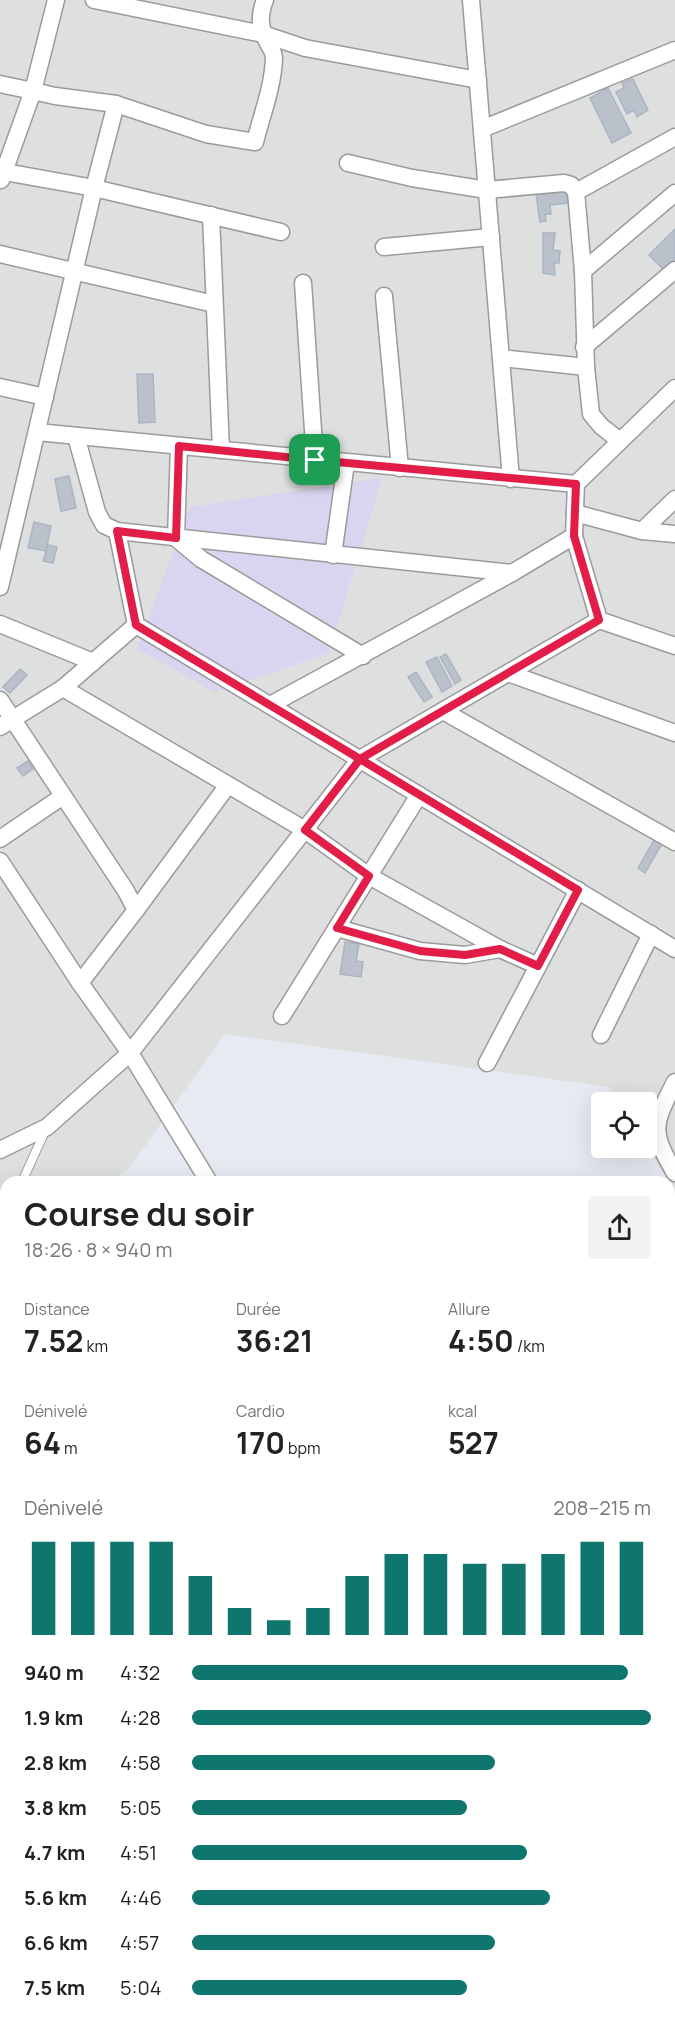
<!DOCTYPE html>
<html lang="fr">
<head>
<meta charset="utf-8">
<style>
	:root { --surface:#fff; --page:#f2f2f2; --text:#222; --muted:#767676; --accent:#0f766e }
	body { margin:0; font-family:Manrope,sans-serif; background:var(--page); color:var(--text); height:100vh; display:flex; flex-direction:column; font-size:22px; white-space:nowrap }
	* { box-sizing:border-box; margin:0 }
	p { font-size:20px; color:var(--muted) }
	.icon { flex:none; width:33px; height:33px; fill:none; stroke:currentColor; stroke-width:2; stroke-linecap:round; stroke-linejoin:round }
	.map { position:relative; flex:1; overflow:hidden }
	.panel { position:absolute; left:0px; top:1176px; width:675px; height:848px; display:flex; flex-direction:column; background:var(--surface); border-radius:18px 18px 0 0; box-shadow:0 6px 24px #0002 }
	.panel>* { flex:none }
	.controls { position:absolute; left:591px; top:1092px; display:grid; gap:12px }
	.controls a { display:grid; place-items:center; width:66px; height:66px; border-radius:6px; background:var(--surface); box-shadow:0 6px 24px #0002; font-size:30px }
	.pin { position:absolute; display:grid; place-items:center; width:51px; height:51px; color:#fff; margin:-26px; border-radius:12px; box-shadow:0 3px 9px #0006 }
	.round { display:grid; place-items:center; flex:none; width:63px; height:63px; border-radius:6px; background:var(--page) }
	.summary { display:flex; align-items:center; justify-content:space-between; height:102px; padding:0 24px }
	h1 { font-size:33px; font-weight:700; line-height:45px }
	.stats { display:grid; grid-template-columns:repeat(3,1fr); gap:9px; height:102px; padding:6px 24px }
	.stats div { display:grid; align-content:center }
	.stats b { font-size:30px; font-weight:700 }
	.stats small { font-size:16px; font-weight:400 }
	.stats p { font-size:16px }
	.chart { height:168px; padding:12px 24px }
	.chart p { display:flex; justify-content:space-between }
	.chart svg { width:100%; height:108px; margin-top:6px; stroke:var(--accent); stroke-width:6 }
	ul { padding:0 24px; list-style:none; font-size:20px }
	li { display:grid; grid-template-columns:96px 72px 1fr; align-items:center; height:45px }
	li i { height:15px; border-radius:8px; background:var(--accent) }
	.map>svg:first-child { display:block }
	.residential { fill:#dedfdf }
	.farmland { fill:#dad4f0 }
	.building { fill:#bbc1ca; stroke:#aab5c4; stroke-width:1.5 }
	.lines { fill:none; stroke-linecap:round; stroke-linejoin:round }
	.service-casing { stroke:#9b9b9b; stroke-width:10 }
	.minor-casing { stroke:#9b9b9b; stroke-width:19 }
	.service { stroke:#fff; stroke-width:8 }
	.minor { stroke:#fff; stroke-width:16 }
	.route-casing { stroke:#fff; stroke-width:12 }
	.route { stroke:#e11d48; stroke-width:8 }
</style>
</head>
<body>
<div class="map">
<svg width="675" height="2023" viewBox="0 0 675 2023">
	<rect width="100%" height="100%" fill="#e8eaf2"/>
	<polygon class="residential" points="0,0 675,0 675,1193 647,1147 646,1102 619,1102 609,1087 225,1034 130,1167 110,1182 6,1182 6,1261 0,1265"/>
	<g class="farmland">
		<polygon points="382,478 329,653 215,692 137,649 190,507"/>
		<polygon points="6,1424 6,1521 0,1513 0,1427"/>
	</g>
	<g class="building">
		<polygon points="633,79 648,110 637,117 634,110 627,114 616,92 624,88 622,83"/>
		<polygon points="608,88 631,133 612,143 590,98"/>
		<polygon points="567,192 568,203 550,205 551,214 545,214 546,221 540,222 536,194"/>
		<polygon points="675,229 675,265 667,273 649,255"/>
		<polygon points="543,233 555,233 553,250 560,251 559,263 554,263 555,275 543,273"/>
		<polygon points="137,374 153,374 155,422 139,423"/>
		<polygon points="69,476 76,508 61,511 55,479"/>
		<polygon points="34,522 51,526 46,551 28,548"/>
		<polygon points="48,545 57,547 53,563 43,561"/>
		<polygon points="446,654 461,680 455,684 440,657"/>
		<polygon points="437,657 452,686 442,692 426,662"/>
		<polygon points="20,669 27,675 10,693 3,687"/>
		<polygon points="416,672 432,697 424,702 408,677"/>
		<polygon points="28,761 33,769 23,776 17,768"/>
		<polygon points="654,840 662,844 645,873 638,868"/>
		<polygon points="345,942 359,944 356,961 363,962 361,977 340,974"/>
	</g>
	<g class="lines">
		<g class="service-casing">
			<g id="service">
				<polyline points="22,1182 45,1131"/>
				<polyline points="0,1211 6,1203"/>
				<polyline points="0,1300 6,1308"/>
			</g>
		</g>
		<g class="minor-casing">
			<g id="minor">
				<path d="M 56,0 L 33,91 L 55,96 L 116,104 L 206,134 L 255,142 C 262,114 273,87 274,58 C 274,53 272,50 269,45 C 260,29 258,17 265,0"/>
				<polyline points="94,0 263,34 305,48 478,80"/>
				<polyline points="471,0 511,479"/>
				<polyline points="0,84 33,91 1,180"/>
				<polyline points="482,129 675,50"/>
				<polyline points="348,163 412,178 487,190 564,183 571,185 576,192 583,271 586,367 591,414 601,426 620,441"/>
				<polyline points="0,171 94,188 281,232"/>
				<polyline points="576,192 675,137"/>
				<polyline points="211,215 221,450"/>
				<polyline points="384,247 491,237"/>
				<polyline points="0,254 214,304"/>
				<polyline points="583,271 675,193"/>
				<polyline points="303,283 315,460"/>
				<polyline points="384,296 400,468"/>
				<polyline points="584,347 675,270"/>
				<polyline points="501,358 586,367"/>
				<polyline points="0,387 45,397"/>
				<polyline points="37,432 576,484"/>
				<polyline points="76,436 97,512 104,525 117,531 512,573"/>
				<polyline points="179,446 176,538 201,559 363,656"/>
				<polyline points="575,513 642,531 675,534"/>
				<polyline points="117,531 136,625 675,949"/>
				<polyline points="642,531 675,499"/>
				<polyline points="333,555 346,463"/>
				<polyline points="0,587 94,188 116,104"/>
				<polyline points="599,620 574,536 576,484 675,388"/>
				<polyline points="0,624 93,662"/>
				<polyline points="508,673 675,733"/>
				<polyline points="63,688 305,830 369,876 500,949 538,966"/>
				<polyline points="0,700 126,891 136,910 80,983"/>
				<polyline points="270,705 512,573 574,536"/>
				<polyline points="443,711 675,842"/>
				<polyline points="0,727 63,688 136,625"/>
				<polyline points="0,839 63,796"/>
				<polyline points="0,861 80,983 130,1053 209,1182"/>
				<polyline points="136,910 228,785"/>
				<polyline points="337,928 420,951 465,955 500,949"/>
				<polyline points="282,1016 419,795"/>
				<polyline points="601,1035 651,934"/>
				<polyline points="487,1063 578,890"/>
				<path d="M 675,1082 C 653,1125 650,1131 675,1173"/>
				<polyline points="0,1150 47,1127 130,1053 360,759 599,620 675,646"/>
				<polyline points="669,1414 675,1408"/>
				<polyline points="669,1783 675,1772"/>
				<polyline points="534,2018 539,2023"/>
			</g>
		</g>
		<use href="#service" class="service"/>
		<use href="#minor" class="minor"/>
	</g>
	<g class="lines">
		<g class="route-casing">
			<polyline id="route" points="315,460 179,446 176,538 117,531 136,625 360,759 305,830 369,876 337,928 420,951 465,955 500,949 538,966 578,890 360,759 599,620 574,536 576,484 315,460"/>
		</g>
		<use href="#route" class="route"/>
	</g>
</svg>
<div class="controls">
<a><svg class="icon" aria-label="locate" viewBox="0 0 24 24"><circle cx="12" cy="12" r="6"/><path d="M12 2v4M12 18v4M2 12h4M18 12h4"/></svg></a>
</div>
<div class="pin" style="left:315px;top:460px;background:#1e9e55"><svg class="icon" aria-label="arrive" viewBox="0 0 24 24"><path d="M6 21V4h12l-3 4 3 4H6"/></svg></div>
<section class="panel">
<div class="summary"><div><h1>Course du soir</h1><p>18:26 · 8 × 940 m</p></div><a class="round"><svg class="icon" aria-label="share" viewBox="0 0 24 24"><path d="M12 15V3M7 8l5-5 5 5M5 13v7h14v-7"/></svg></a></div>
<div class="stats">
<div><p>Distance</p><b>7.52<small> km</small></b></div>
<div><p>Durée</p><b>36:21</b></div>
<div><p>Allure</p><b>4:50<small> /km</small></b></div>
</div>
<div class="stats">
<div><p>Dénivelé</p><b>64<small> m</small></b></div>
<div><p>Cardio</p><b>170<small> bpm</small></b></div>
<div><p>kcal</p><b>527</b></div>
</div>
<div class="chart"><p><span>Dénivelé</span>208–215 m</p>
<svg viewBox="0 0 160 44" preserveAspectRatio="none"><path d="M5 44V6M15 44V6M25 44V6M35 44V6M45 44V20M55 44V33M65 44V38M75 44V33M85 44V20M95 44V11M105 44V11M115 44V15M125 44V15M135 44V11M145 44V6M155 44V6"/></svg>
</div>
<ul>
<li><b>940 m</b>4:32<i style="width:95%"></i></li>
<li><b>1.9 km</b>4:28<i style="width:100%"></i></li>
<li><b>2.8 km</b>4:58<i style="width:66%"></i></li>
<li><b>3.8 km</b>5:05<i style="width:60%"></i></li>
<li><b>4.7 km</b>4:51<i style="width:73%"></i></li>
<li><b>5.6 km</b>4:46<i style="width:78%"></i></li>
<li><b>6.6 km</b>4:57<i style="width:66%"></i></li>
<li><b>7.5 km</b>5:04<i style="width:60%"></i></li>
</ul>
</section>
</div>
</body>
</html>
